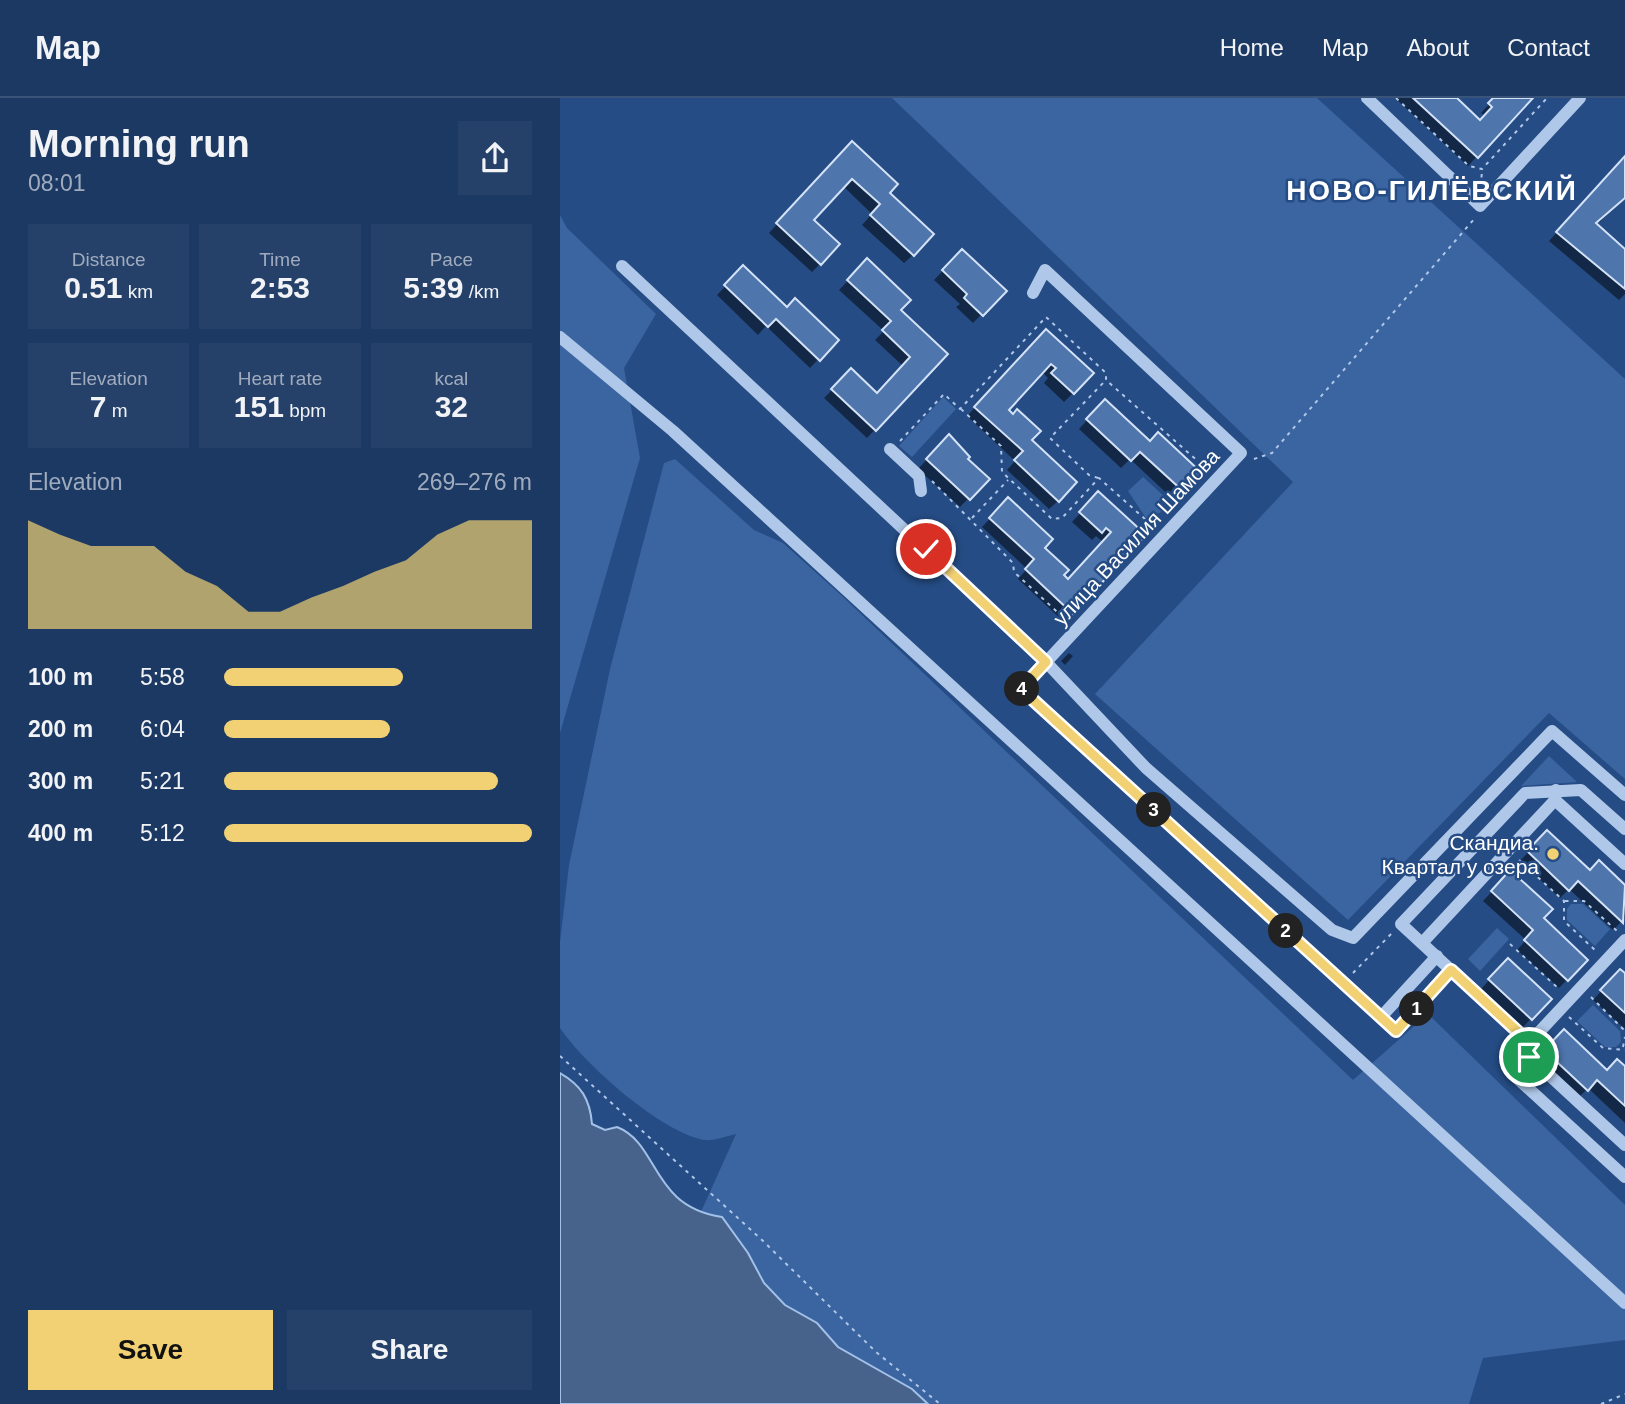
<!DOCTYPE html>
<html lang="en">
<head>
<meta charset="utf-8">
<style>
	:root { --surface:#1c3963; --page:#254069; --text:#f1f3f6; --muted:#a0acbe; --line:#3a5378; --accent:#f1d173 }
	body { margin:0; font-family:Arial,sans-serif; background:var(--page); color:var(--text); height:100vh; display:flex; flex-direction:column; font-size:26px; white-space:nowrap }
	* { box-sizing:border-box; margin:0 }
	p { font-size:23px; color:var(--muted) }
	.icon { flex:none; width:38px; height:38px; fill:none; stroke:currentColor; stroke-width:2; stroke-linecap:round; stroke-linejoin:round }
	.map { position:relative; flex:1; overflow:hidden }
	.side { display:flex; flex-direction:column; background:var(--surface); width:560px }
	.side>* { flex:none }
	.pin { position:absolute; display:grid; place-items:center; width:60px; height:60px; color:#fff; margin:-30px; border:4px solid #fff; border-radius:50%; box-shadow:0 2px 7px #0007 }
	.km { position:absolute; width:35px; height:35px; margin:-18px; border-radius:50%; background:#222; color:#fff; font-size:19px; line-height:35px; text-align:center }
	.round { display:grid; place-items:center; flex:none; width:74px; height:74px; border-radius:0px; background:var(--page) }
	.head { display:flex; align-items:center; justify-content:space-between; height:119px; padding:0 28px }
	h1 { font-size:38px; font-weight:800; line-height:52px }
	.stats { display:grid; grid-template-columns:repeat(3,1fr); gap:10px; height:119px; padding:7px 28px }
	.stats div { display:grid; align-content:center; border-radius:0px; background:var(--page); text-align:center }
	.stats b { font-size:30px; font-weight:800 }
	.stats small { font-size:19px; font-weight:400 }
	.stats p { font-size:19px }
	.chart { height:196px; padding:14px 28px }
	.chart p { display:flex; justify-content:space-between }
	.chart svg { width:100%; height:126px; margin-top:7px; fill:var(--accent); opacity:.7 }
	.action { display:flex; gap:14px; margin-top:auto; padding:14px 28px }
	.action a { flex:1; height:80px; border-radius:0px; background:var(--accent); color:#111; font-size:28px; font-weight:800; line-height:80px; text-align:center }
	.action a+a { background:var(--page); color:var(--text) }
	ul { padding:0 28px; list-style:none; font-size:23px }
	li { display:grid; grid-template-columns:112px 84px 1fr; align-items:center; height:52px }
	li i { height:18px; border-radius:9px; background:var(--accent) }
	header { display:flex; align-items:center; gap:42px; box-sizing:border-box; height:98px; padding:0 35px; background:var(--surface); border-bottom:2px solid var(--line) }
	header strong { font-size:33px }
	nav { display:flex; gap:38px; margin-inline-start:auto; font-size:24px }
	main { display:flex; flex:1; min-height:0 }
	.map>svg:first-child { display:block }
	.green { fill:#3a65a1 }
	.water { fill:#47638c; stroke:#a3c1e8; stroke-width:2 }
	.shadow { fill:#0007 }
	.building { fill:#4e75ac; stroke:#d3e2f6; stroke-width:2 }
	.lines { fill:none; stroke-linecap:round; stroke-linejoin:round }
	.path { stroke:#afc7e8; stroke-width:2; stroke-dasharray:3.5 5; stroke-linecap:butt }
	.minor { stroke:#afc7e8; stroke-width:12 }
	.route-casing { stroke:#fff; stroke-width:14 }
	.route { stroke:#f1d173; stroke-width:9 }
	.poi-dot { fill:#f1d173; stroke:#254c84; stroke-width:2.5 }
	.labels { text-anchor:middle; dominant-baseline:central; stroke-width:5; stroke-linejoin:round; paint-order:stroke }
	.street-label { font-size:21px; fill:#fff; stroke:#254c84 }
	.poi-label { font-size:21px; fill:#fff; stroke:#254c84; text-anchor:end }
	.district-label { font-size:28px; font-weight:bold; letter-spacing:2px; fill:#fff; stroke:#254c84 }
</style>
</head>
<body>
<header>
<strong>Map</strong>
<nav><a>Home</a><a>Map</a><a>About</a><a>Contact</a></nav>
</header>
<main>
<section class="side">
<div class="head"><div><h1>Morning run</h1><p>08:01</p></div><a class="round"><svg class="icon" aria-label="share" viewBox="0 0 24 24"><path d="M12 15V3M7 8l5-5 5 5M5 13v7h14v-7"/></svg></a></div>
<div class="stats">
<div><p>Distance</p><b>0.51<small> km</small></b></div>
<div><p>Time</p><b>2:53</b></div>
<div><p>Pace</p><b>5:39<small> /km</small></b></div>
</div>
<div class="stats">
<div><p>Elevation</p><b>7<small> m</small></b></div>
<div><p>Heart rate</p><b>151<small> bpm</small></b></div>
<div><p>kcal</p><b>32</b></div>
</div>
<div class="chart"><p><span>Elevation</span>269–276 m</p>
<svg viewBox="0 0 160 44" preserveAspectRatio="none"><path d="M0 44V6L10 11L20 15L30 15L40 15L50 24L60 29L70 38L80 38L90 33L100 29L110 24L120 20L130 11L140 6L150 6L160 6V44z"/></svg>
</div>
<ul>
<li><b>100 m</b>5:58<i style="width:58%"></i></li>
<li><b>200 m</b>6:04<i style="width:54%"></i></li>
<li><b>300 m</b>5:21<i style="width:89%"></i></li>
<li><b>400 m</b>5:12<i style="width:100%"></i></li>
</ul>
<div class="action"><a>Save</a><a>Share</a></div>
</section>
<div class="map">
<svg width="1065" height="1306" viewBox="0 0 1065 1306">
	<rect width="100%" height="100%" fill="#254c84"/>
	<g class="green">
		<polygon points="332,0 757,0 1065,281 1065,681 989,615 788,822 535,596 733,384"/>
		<polygon points="0,117 7,130 96,216 64,270 80,360 0,635"/>
		<polygon points="383,299 396,311 352,359 339,348"/>
		<path d="M 115,361 L 194,432 L 223,445 L 281,497 L 793,982 L 868,916 L 1065,1107 L 1065,1242 L 923,1260 L 909,1306 L 368,1306 L 352,1291 L 277,1249 L 257,1225 L 225,1207 L 204,1185 L 188,1155 L 162,1120 L 140,1116 L 176,1036 C 167,1038 154,1043 144,1042 C 101,1034 25,967 0,930 L 0,844 L 9,767 L 50,571 L 104,365 Z"/>
		<polygon points="583,379 606,400 604,413 586,420 568,393"/>
		<polygon points="989,658 1017,684 961,688"/>
		<polygon points="1011,806 1023,806 1050,831 1035,848 1007,822 1007,811"/>
		<polygon points="937,830 949,841 920,873 908,861"/>
		<polygon points="1033,907 1060,933 1061,944 1056,949 1045,949 1017,923"/>
	</g>
	<path class="water" d="M 0,975 C 21,987 30,1001 32,1026 L 45,1032 L 57,1029 C 100,1046 90,1108 162,1119 L 188,1155 L 204,1185 L 225,1207 L 257,1225 L 278,1249 L 352,1291 L 368,1306 L 0,1306 Z"/>
	<g class="shadow">
		<polygon points="835,0 894,0 920,24 925,18 921,15 935,0 971,0 908,68"/>
		<polygon points="283,54 327,95 353,157 344,165 302,127 312,116 283,88 252,122 260,166 252,174 209,135"/>
		<polygon points="1065,60 1065,97 1040,124 1037,122 1034,125 1065,154 1065,196 1059,202 989,143"/>
		<polygon points="402,153 444,193 413,225 396,209 400,206 374,182"/>
		<polygon points="307,163 339,212 386,256 307,340 264,300 291,273 317,297 343,268 315,242 324,233 279,192"/>
		<polygon points="183,170 227,211 277,242 250,270 206,228 198,237 157,197"/>
		<polygon points="478,242 513,295 504,304 484,285 488,280 482,274 446,312 470,342 498,403 489,411 447,372 455,363 407,318"/>
		<polygon points="536,312 589,345 640,376 615,403 570,361 561,370 519,331"/>
		<polygon points="389,338 406,361 427,381 400,409 358,371"/>
		<polygon points="538,396 583,437 503,523 458,481 467,471 422,429 448,402 508,483 543,444 536,438 532,442 512,424"/>
		<polygon points="509,555 513,558 505,567 501,563"/>
		<polygon points="987,734 1029,774 1039,764 1065,789 1065,820 1053,832 1009,791 1000,800 960,763"/>
		<polygon points="942,783 1026,862 999,890 957,852 966,842 923,803"/>
		<polygon points="948,862 990,901 962,930 921,891"/>
		<polygon points="1060,873 1065,878 1065,931 1033,902"/>
		<polygon points="1004,933 1047,974 1065,971 1065,1025 1028,990 1018,1000 977,962"/>
	</g>
	<g class="building">
		<polygon points="853,0 897,0 920,22 932,9 928,5 933,0 973,0 918,60"/>
		<polygon points="292,43 338,86 330,95 374,136 354,158 310,117 320,106 292,81 254,122 280,146 261,167 216,125"/>
		<polygon points="1065,58 1065,100 1036,125 1065,151 1065,191 996,134"/>
		<polygon points="402,151 447,193 423,218 404,200 407,196 382,172"/>
		<polygon points="307,160 351,202 341,212 388,256 316,333 271,291 291,270 317,295 350,259 322,232 331,223 287,182"/>
		<polygon points="183,167 227,209 235,200 279,242 260,263 216,221 208,229 164,187"/>
		<polygon points="486,231 534,275 514,296 491,275 496,270 491,266 449,312 453,316 457,311 481,333 472,342 517,384 499,404 454,362 463,353 414,309"/>
		<polygon points="545,301 590,343 598,334 643,376 625,395 580,354 571,363 526,321"/>
		<polygon points="389,336 410,359 408,361 430,381 410,402 366,361"/>
		<polygon points="538,393 586,437 513,516 465,471 474,461 429,420 448,399 493,441 485,450 509,472 504,477 508,481 551,434 546,430 542,435 519,414"/>
		<polygon points="987,732 1030,772 1039,762 1065,787 1063,825 1018,783 1009,793 967,753"/>
		<polygon points="950,772 993,811 984,820 1028,862 1008,883 964,842 973,832 931,793"/>
		<polygon points="948,860 992,901 972,922 928,881"/>
		<polygon points="1060,871 1065,875 1065,915 1040,892"/>
		<polygon points="1004,931 1047,972 1057,961 1065,968 1065,1008 1037,982 1028,993 984,952"/>
	</g>
	<g class="lines">
		<g class="path">
			<polyline points="836,0 909,68 922,71 987,0"/>
			<polyline points="921,88 922,71"/>
			<polyline points="401,311 441,348 442,374 492,421 502,420 539,380 595,430"/>
			<polyline points="340,343 384,296 400,311 486,219 546,275 546,282 649,373"/>
			<polyline points="694,361 712,355 915,120"/>
			<polyline points="538,380 529,377 490,340 546,282"/>
			<polyline points="372,383 453,465 454,474 507,523"/>
			<polyline points="412,420 448,382"/>
			<polyline points="959,762 1004,803 1004,823 1036,853"/>
			<polyline points="1005,803 1024,803 1057,833"/>
			<polyline points="950,846 999,891"/>
			<polyline points="793,875 833,834"/>
			<polyline points="1031,899 1065,933"/>
			<polyline points="1009,919 1043,950 1065,952"/>
			<polyline points="1063,949 1065,939"/>
			<polyline points="0,958 202,1142 316,1254 380,1306"/>
			<polyline points="1041,1306 1065,1296"/>
		</g>
		<g class="minor">
			<polyline points="807,0 920,108 1020,0"/>
			<polyline points="62,168 486,564 586,670 772,832 793,840 992,633 1065,697"/>
			<polyline points="473,195 485,172 681,355 461,591 836,933 891,872"/>
			<polyline points="0,239 113,333 1065,1205"/>
			<polyline points="330,351 359,378 361,393"/>
			<polyline points="995,702 1065,766"/>
			<polyline points="1065,842 954,961 953,969 957,980 1065,1079"/>
			<polyline points="862,845 995,702 996,692"/>
			<polyline points="821,919 877,858"/>
			<polyline points="969,944 841,826 965,695 1021,692 1065,731"/>
			<polyline points="962,952 1065,1047"/>
		</g>
	</g>
	<g class="lines">
		<g class="route-casing">
			<polyline id="route" points="366,451 486,564 461,591 836,933 891,872 969,944 962,952 969,959"/>
		</g>
		<use href="#route" class="route"/>
	</g>
	<circle class="poi-dot" cx="993" cy="756" r="7"/>
	<g class="labels">
		<g class="street-label">
			<text transform="translate(576 439) rotate(-47)">улица Василия Шамова</text>
		</g>
		<g class="poi-label">
			<text x="979" y="744">Скандиа.<tspan x="979" dy="24">Квартал у озера</tspan></text>
		</g>
		<g class="district-label">
			<text x="872" y="92">НОВО-ГИЛЁВСКИЙ</text>
		</g>
	</g>
</svg>
<div class="pin" style="left:969px;top:959px;background:#1e9e55"><svg class="icon" aria-label="arrive" viewBox="0 0 24 24"><path d="M6 21V4h12l-3 4 3 4H6"/></svg></div>
<div class="pin" style="left:366px;top:451px;background:#d93025"><svg class="icon" aria-label="check" viewBox="0 0 24 24"><path d="M5 12l5 5 9-10"/></svg></div>
<b class="km" style="left:857px;top:911px">1</b>
<b class="km" style="left:726px;top:833px">2</b>
<b class="km" style="left:594px;top:712px">3</b>
<b class="km" style="left:462px;top:591px">4</b>
</div>
</main>
</body>
</html>
